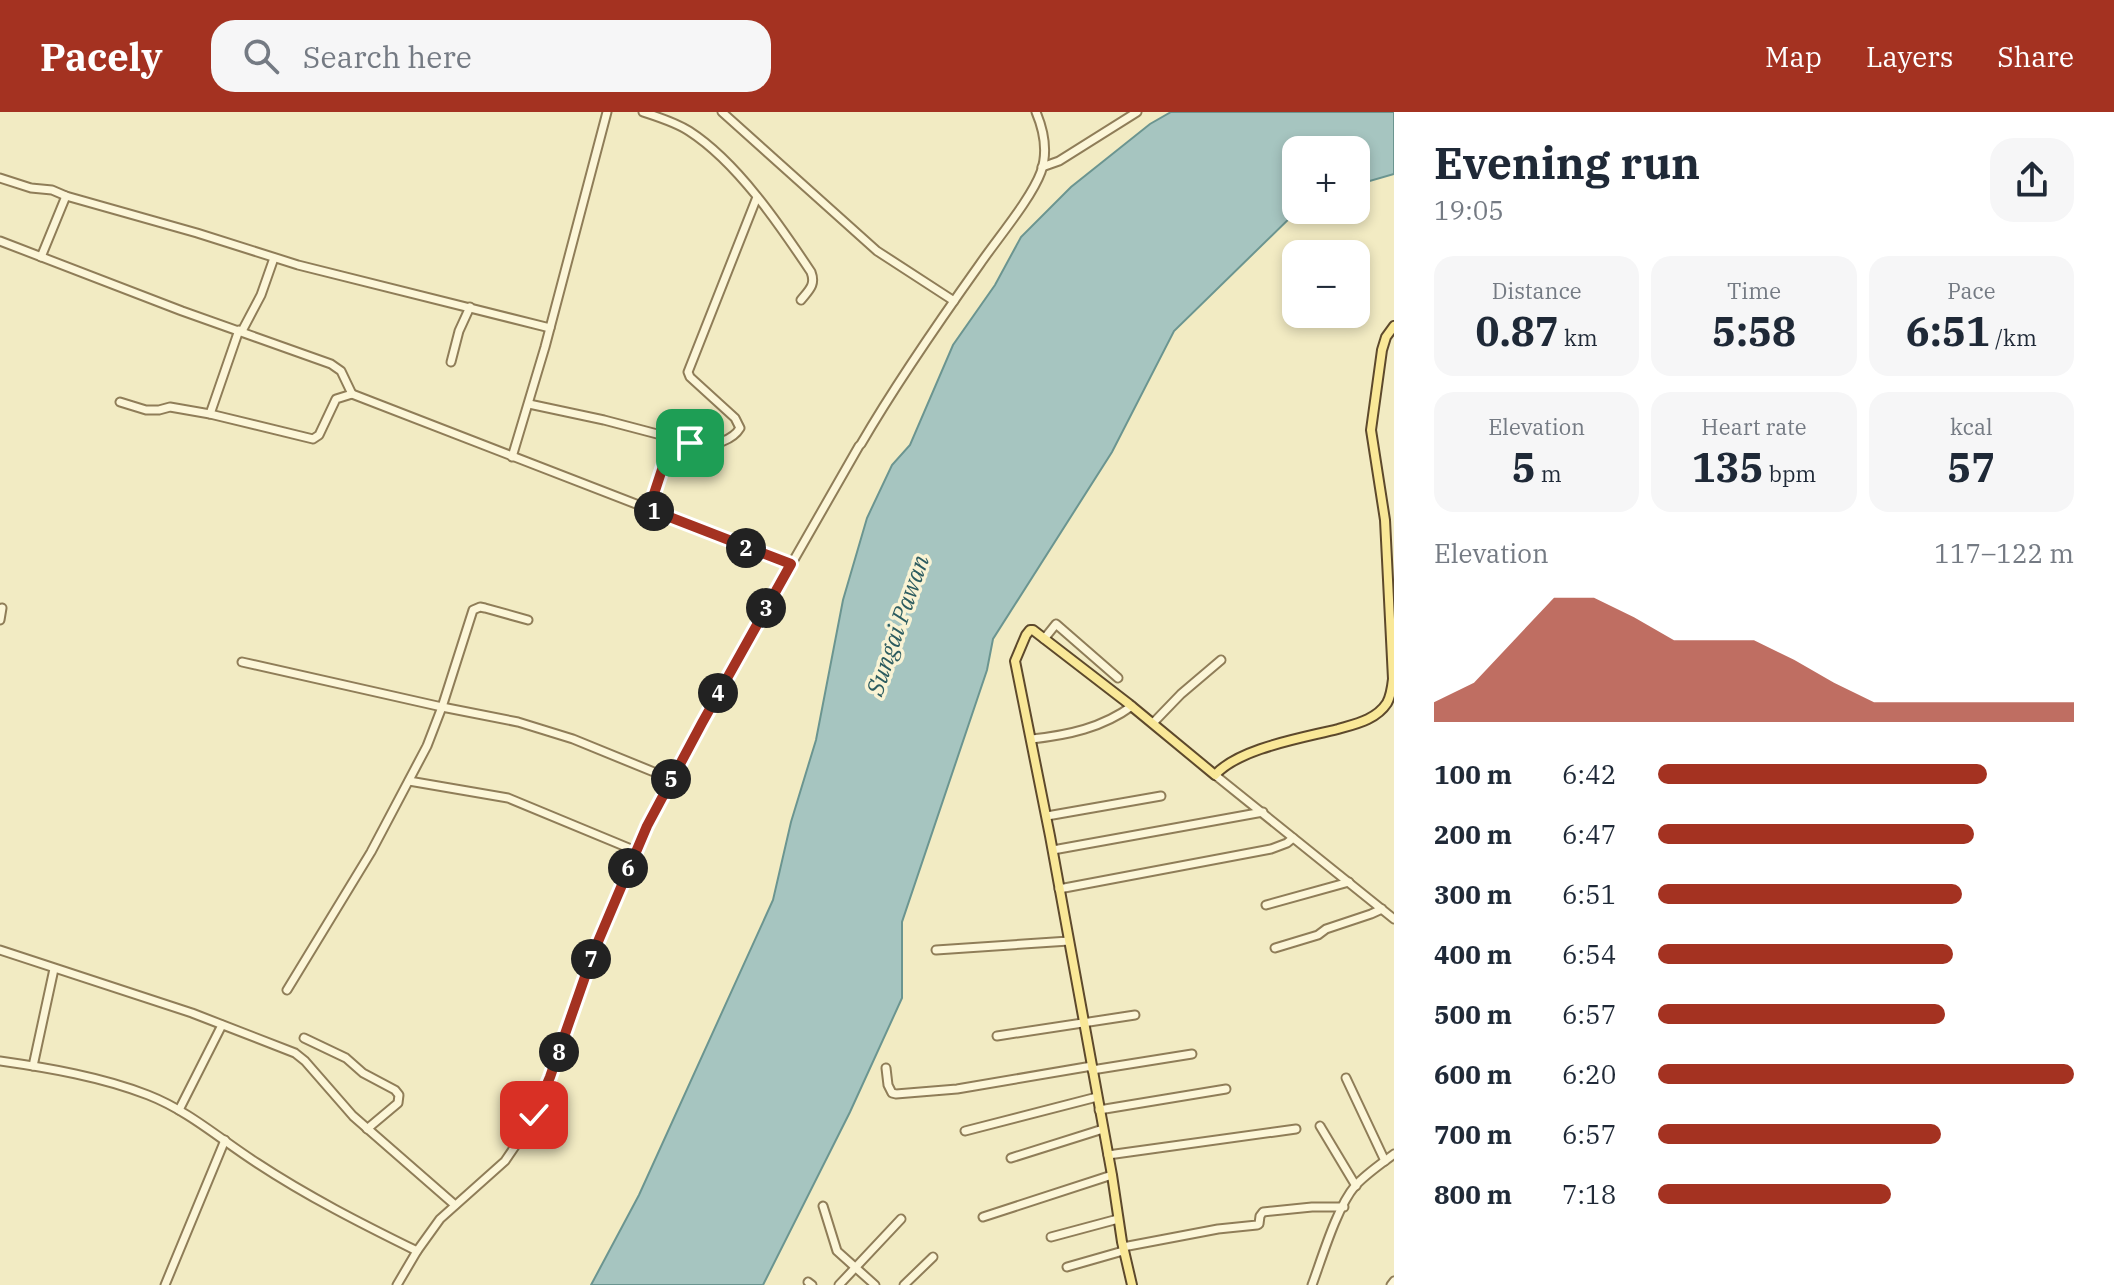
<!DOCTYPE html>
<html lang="en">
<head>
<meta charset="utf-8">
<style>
	:root { --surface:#fff; --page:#f6f6f7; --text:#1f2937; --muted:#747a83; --accent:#a43221 }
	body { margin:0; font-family:"IBM Plex Serif",serif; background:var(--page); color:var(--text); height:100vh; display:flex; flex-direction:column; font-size:30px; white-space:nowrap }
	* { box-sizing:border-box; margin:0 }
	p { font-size:26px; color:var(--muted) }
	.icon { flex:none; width:44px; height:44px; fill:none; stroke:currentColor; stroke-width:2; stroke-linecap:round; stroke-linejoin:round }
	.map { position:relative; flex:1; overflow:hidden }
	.details { display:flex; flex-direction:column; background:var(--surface); width:720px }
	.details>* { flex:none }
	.tools { position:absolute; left:1282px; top:24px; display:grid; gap:16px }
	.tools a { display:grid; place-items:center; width:88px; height:88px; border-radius:16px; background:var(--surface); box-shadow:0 4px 12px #0003; font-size:40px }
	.pin { position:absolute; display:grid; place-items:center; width:68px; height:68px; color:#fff; margin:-34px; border-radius:16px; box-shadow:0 4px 12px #0006 }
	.km { position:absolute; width:40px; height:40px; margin:-20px; border-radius:50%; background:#222; color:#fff; font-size:22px; line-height:40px; text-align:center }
	.round { display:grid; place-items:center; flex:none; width:84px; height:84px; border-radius:24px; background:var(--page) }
	.summary { display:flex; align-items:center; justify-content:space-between; height:136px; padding:0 40px }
	h1 { font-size:44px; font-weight:700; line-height:60px }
	.stats { display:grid; grid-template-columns:repeat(3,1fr); gap:12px; height:136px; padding:8px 40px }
	.stats div { display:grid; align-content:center; border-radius:20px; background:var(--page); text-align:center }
	.stats b { font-size:40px; font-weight:700 }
	.stats small { font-size:22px; font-weight:400 }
	.stats p { font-size:22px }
	.chart { height:224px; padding:16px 40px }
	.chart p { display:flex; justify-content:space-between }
	.chart svg { width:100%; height:144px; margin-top:8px; fill:var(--accent); opacity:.7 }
	ul { padding:0 40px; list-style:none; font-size:26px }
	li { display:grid; grid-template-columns:128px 96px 1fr; align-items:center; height:60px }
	li i { height:20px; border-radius:10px; background:var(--accent) }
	header { display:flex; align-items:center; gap:48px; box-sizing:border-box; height:112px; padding:0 40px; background:var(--accent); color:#fff }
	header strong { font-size:38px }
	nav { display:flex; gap:44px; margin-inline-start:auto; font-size:28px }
	.search { width:560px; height:72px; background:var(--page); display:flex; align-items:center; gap:20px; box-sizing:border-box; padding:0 28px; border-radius:24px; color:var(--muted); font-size:30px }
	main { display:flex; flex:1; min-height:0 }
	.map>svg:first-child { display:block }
	.water { fill:#a6c5c0; stroke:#6b9590; stroke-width:2 }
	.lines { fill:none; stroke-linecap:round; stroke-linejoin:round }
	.minor-casing { stroke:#8f7d58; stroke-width:11 }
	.major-casing { stroke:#5d492c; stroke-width:12 }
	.minor { stroke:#fcf6d8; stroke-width:7 }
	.major { stroke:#f9e898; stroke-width:8 }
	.route-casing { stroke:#fff; stroke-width:16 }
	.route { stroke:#a43221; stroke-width:10 }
	.labels { text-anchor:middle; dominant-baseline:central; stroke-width:7; stroke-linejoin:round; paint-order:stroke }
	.water-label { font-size:24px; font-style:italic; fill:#2b5b5f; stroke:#f9f3d4 }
</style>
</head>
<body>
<header>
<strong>Pacely</strong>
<div class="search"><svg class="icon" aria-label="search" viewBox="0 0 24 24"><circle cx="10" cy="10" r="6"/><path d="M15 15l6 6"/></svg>Search here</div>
<nav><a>Map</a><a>Layers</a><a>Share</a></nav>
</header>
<main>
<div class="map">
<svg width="1394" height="1173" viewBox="0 0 1394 1173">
	<rect width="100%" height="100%" fill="#f2ebc3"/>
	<polygon class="water" points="1171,0 1394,0 1394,62 1356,73 1356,38 1296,38 1296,98 1298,98 1174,219 1112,340 993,527 987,558 902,810 902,886 850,1000 763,1173 591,1173 639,1083 773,788 791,710 816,628 843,488 867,406 892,353 910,333 953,233 995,173 1021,125 1071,75 1150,12"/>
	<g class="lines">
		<g class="minor-casing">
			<g id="minor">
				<path d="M 643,0 C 658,5 675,10 689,19 C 737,50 779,112 811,160 C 816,173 809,178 801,188"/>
				<polyline points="722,0 877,139 954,189"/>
				<polyline points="1042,55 1059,49 1137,0"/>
				<polyline points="0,66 31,76 52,78 66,84 197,121 298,153 550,216"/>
				<polyline points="0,129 182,199 331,252 341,259 352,282"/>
				<polyline points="41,145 66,84"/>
				<polyline points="242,219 261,183 274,146"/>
				<polyline points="451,250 459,219 470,195"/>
				<polyline points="120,290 146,298 159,298 170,295 210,302 313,327 319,323 336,287 352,282 791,452"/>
				<path d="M 529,292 L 604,308 L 699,333 C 714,334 733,328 740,316 L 735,306 L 690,265 L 688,260 L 757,85"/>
				<polyline points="210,302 239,218"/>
				<path d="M 861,332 C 897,270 938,211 980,152 C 997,127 1031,87 1041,60 C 1048,40 1044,19 1036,0"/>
				<polyline points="512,345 545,235 607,0"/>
				<polyline points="649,397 672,327"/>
				<polyline points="0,508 2,496"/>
				<polyline points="1044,527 1056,512 1118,566"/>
				<polyline points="242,550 442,595 518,610 573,627 671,667"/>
				<polyline points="1153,611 1181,582 1221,548"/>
				<path d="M 1032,627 C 1068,623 1102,616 1132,594"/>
				<polyline points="1215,663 1394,807"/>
				<polyline points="409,669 508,686 636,739"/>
				<polyline points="1047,704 1161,684"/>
				<polyline points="1053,738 1263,700"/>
				<polyline points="1059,777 1271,737 1287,731 1293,726"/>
				<polyline points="1266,793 1349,770"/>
				<polyline points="1275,836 1318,823 1326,817 1371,802 1382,797"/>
				<polyline points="0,838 192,901 295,941 305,949 353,1004 455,1093"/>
				<polyline points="936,838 1069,829"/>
				<polyline points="287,878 371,740 427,634 442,595 473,498 480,495 485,496 528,508"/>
				<polyline points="997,924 1135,903"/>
				<polyline points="304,926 346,946 363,961 395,978 399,983 398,991 367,1017"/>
				<path d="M 0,949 C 49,956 102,965 148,983 C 189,999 221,1028 257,1051 C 307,1084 362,1112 417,1139"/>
				<polyline points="33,954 54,857"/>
				<polyline points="886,956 888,973 892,981 896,982 957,977 1092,954"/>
				<polyline points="1092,958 1192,942"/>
				<polyline points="1346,966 1385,1049"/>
				<polyline points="179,998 222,913"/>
				<polyline points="1099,998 1226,977"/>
				<polyline points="1320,1014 1356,1074"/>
				<polyline points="965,1019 1097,985"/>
				<polyline points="1108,1043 1296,1017"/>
				<polyline points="1011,1046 1103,1017"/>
				<polyline points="823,1094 837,1139 875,1173"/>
				<polyline points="983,1105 1112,1063"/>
				<polyline points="1051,1125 1118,1107"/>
				<polyline points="1123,1135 1218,1117 1257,1113 1259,1112 1260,1104 1263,1100 1312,1095 1344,1095"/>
				<polyline points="1067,1155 1123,1139"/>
				<polyline points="808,1170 812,1173"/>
				<polyline points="165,1173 225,1028"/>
				<polyline points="397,1173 417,1139 440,1107 505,1049 524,1021 550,965 594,839 613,791 657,693 732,556 859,334"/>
				<polyline points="839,1173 901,1107"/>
				<polyline points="904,1173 933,1145"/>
				<path d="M 1312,1173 C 1322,1146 1337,1095 1355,1074 C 1366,1062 1381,1052 1394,1042"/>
				<polyline points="1391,1173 1394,1169"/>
			</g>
		</g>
		<g class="major-casing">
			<path id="major" d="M 1132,1173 L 1122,1130 L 1112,1063 L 1050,724 L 1015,549 L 1026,523 L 1030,518 L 1033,518 L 1129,592 L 1215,663 C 1239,636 1303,626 1338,617 C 1355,612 1376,608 1387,591 C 1391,584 1392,576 1393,567 L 1385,408 L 1371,318 L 1382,238 L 1386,225 L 1394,214"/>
		</g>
		<use href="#minor" class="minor"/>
		<use href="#major" class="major"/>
	</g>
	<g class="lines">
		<g class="route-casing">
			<polyline id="route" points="534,1003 550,965 594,839 647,714 702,611 791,452 649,397 672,327 690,331"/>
		</g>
		<use href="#route" class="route"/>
	</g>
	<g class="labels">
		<g class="water-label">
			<text transform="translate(897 513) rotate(-71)">Sungai Pawan</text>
		</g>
	</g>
</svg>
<div class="tools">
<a>+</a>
<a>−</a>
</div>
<div class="pin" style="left:690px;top:331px;background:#1e9e55"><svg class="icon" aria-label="arrive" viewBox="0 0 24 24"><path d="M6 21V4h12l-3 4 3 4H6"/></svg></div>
<div class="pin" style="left:534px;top:1003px;background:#d93025"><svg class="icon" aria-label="check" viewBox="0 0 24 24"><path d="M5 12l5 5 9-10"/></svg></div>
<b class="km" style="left:654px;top:399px">1</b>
<b class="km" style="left:746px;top:436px">2</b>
<b class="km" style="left:766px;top:496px">3</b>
<b class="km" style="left:718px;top:581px">4</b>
<b class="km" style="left:671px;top:667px">5</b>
<b class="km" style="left:628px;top:756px">6</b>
<b class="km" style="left:591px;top:847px">7</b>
<b class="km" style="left:559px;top:940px">8</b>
</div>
<section class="details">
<div class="summary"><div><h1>Evening run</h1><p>19:05</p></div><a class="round"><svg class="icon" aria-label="share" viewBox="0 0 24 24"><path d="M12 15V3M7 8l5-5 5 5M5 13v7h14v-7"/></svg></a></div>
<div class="stats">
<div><p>Distance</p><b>0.87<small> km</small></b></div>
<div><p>Time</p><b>5:58</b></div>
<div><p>Pace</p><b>6:51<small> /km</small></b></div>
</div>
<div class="stats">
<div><p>Elevation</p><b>5<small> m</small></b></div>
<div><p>Heart rate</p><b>135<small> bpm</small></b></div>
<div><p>kcal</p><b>57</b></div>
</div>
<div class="chart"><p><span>Elevation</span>117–122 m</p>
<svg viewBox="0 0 160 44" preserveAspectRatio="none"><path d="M0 44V38L10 32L20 19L30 6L40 6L50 12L60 19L70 19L80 19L90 25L100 32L110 38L120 38L130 38L140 38L150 38L160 38V44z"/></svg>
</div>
<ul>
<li><b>100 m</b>6:42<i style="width:79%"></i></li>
<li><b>200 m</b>6:47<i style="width:76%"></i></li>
<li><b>300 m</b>6:51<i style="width:73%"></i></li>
<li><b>400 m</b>6:54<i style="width:71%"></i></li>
<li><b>500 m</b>6:57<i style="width:69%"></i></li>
<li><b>600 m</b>6:20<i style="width:100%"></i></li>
<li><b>700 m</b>6:57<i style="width:68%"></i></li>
<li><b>800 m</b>7:18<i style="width:56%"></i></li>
</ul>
</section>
</main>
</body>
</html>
